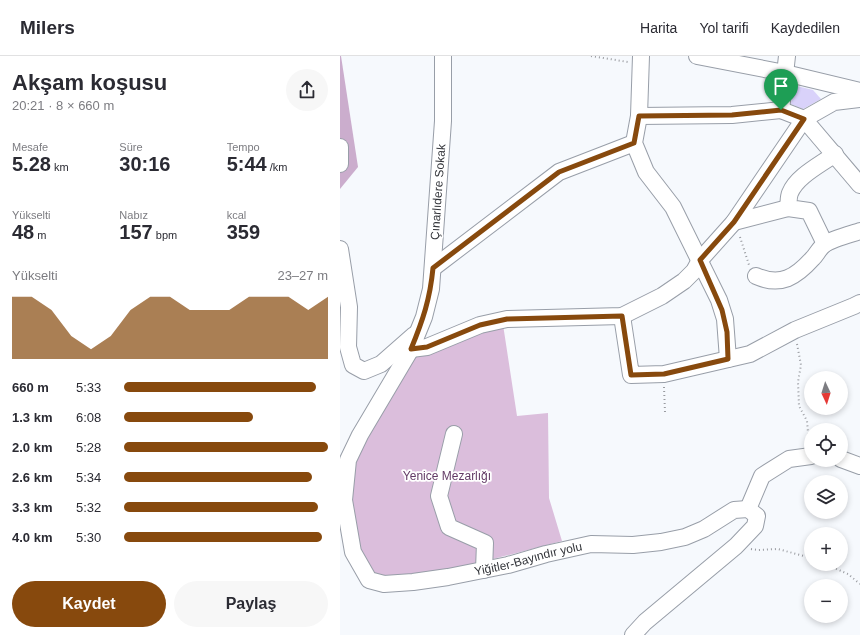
<!DOCTYPE html>
<html lang="tr">
<head>
<meta charset="utf-8">
<style>
	:root { --surface:#fff; --page:#f7f7f7; --text:#2b2b33; --muted:#7c7c81; --line:#e1e1e2; --accent:#87490d }
	body { margin:0; font-family:Helvetica,sans-serif; background:var(--page); color:var(--text); height:100vh; display:flex; flex-direction:column; font-size:15px; white-space:nowrap }
	* { box-sizing:border-box; margin:0 }
	p { font-size:13px; color:var(--muted) }
	.icon { flex:none; width:22px; height:22px; fill:none; stroke:currentColor; stroke-width:2; stroke-linecap:round; stroke-linejoin:round }
	.map { position:relative; flex:1; overflow:hidden }
	.details { display:flex; flex-direction:column; background:var(--surface); width:340px }
	.details>* { flex:none }
	.needle { width:26px; rotate:176deg }
	.controls { position:absolute; left:464px; top:315px; display:grid; gap:8px }
	.controls a { display:grid; place-items:center; width:44px; height:44px; border-radius:50%; background:var(--surface); box-shadow:0 2px 6px #0003; font-size:20px }
	.pin { position:absolute; display:grid; place-items:center; width:34px; height:34px; color:#fff; margin:-41px -17px; border-radius:50% 50% 50% 0; rotate:-45deg; box-shadow:0 0 4px #0007 }
	.pin .icon { rotate:45deg }
	.round { display:grid; place-items:center; flex:none; width:42px; height:42px; border-radius:21px; background:var(--page) }
	.summary { display:flex; align-items:center; justify-content:space-between; height:68px; padding:0 12px }
	h1 { font-size:22px; font-weight:600; line-height:30px }
	.metrics { display:grid; grid-template-columns:repeat(3,1fr); gap:6px; height:68px; padding:4px 12px }
	.metrics div { display:grid; align-content:center }
	.metrics b { font-size:20px; font-weight:600 }
	.metrics small { font-size:11px; font-weight:400 }
	.metrics p { font-size:11px }
	.chart { height:112px; padding:8px 12px }
	.chart p { display:flex; justify-content:space-between }
	.chart svg { width:100%; height:72px; margin-top:4px; fill:var(--accent); opacity:.7 }
	.primary-button { display:flex; gap:8px; margin-top:auto; padding:8px 12px }
	.primary-button a { flex:1; height:46px; border-radius:24px; background:var(--accent); color:#fff; font-size:16px; font-weight:600; line-height:46px; text-align:center }
	.primary-button a+a { background:var(--page); color:var(--text) }
	ul { padding:0 12px; list-style:none; font-size:13px }
	li { display:grid; grid-template-columns:64px 48px 1fr; align-items:center; height:30px }
	li i { height:10px; border-radius:5px; background:var(--accent) }
	header { display:flex; align-items:center; gap:24px; box-sizing:border-box; height:56px; padding:0 20px; background:var(--surface); border-bottom:1px solid var(--line) }
	header strong { font-size:19px }
	nav { display:flex; gap:22px; margin-inline-start:auto; font-size:14px }
	main { display:flex; flex:1; min-height:0 }
	.map>svg:first-child { display:block }
	.green { fill:#dbbedc }
	.forest { fill:#cbadcd }
	.building { fill:#d9d2fa }
	.lines { fill:none; stroke-linecap:round; stroke-linejoin:round }
	.minor-casing { stroke:#989ea8; stroke-width:18 }
	.path { stroke:#999ba0; stroke-width:2; stroke-dasharray:1 3; stroke-linecap:butt }
	.minor { stroke:#fff; stroke-width:16 }
	.route-casing { stroke:#fff; stroke-width:8 }
	.route { stroke:#87490d; stroke-width:5 }
	.labels { text-anchor:middle; dominant-baseline:central; stroke-width:3.5; stroke-linejoin:round; paint-order:stroke }
	.street-label { font-size:12px; fill:#33353a; stroke:#fff }
	.park-label { font-size:12px; fill:#633b66; stroke:#fff }
</style>
</head>
<body>
<header>
<strong>Milers</strong>
<nav><a>Harita</a><a>Yol tarifi</a><a>Kaydedilen</a></nav>
</header>
<main>
<section class="details">
<div class="summary"><div><h1>Akşam koşusu</h1><p>20:21 · 8 × 660 m</p></div><a class="round"><svg class="icon" aria-label="share" viewBox="0 0 24 24"><path d="M12 15V3M7 8l5-5 5 5M5 13v7h14v-7"/></svg></a></div>
<div class="metrics">
<div><p>Mesafe</p><b>5.28<small> km</small></b></div>
<div><p>Süre</p><b>30:16</b></div>
<div><p>Tempo</p><b>5:44<small> /km</small></b></div>
</div>
<div class="metrics">
<div><p>Yükselti</p><b>48<small> m</small></b></div>
<div><p>Nabız</p><b>157<small> bpm</small></b></div>
<div><p>kcal</p><b>359</b></div>
</div>
<div class="chart"><p><span>Yükselti</span>23–27 m</p>
<svg viewBox="0 0 160 44" preserveAspectRatio="none"><path d="M0 44V6L10 6L20 14L30 30L40 38L50 30L60 14L70 6L80 6L90 14L100 14L110 14L120 6L130 6L140 6L150 14L160 6V44z"/></svg>
</div>
<ul>
<li><b>660 m</b>5:33<i style="width:94%"></i></li>
<li><b>1.3 km</b>6:08<i style="width:63%"></i></li>
<li><b>2.0 km</b>5:28<i style="width:100%"></i></li>
<li><b>2.6 km</b>5:34<i style="width:92%"></i></li>
<li><b>3.3 km</b>5:32<i style="width:95%"></i></li>
<li><b>4.0 km</b>5:30<i style="width:97%"></i></li>
</ul>
<div class="primary-button"><a>Kaydet</a><a>Paylaş</a></div>
</section>
<div class="map">
<svg width="520" height="579" viewBox="0 0 520 579">
	<rect width="100%" height="100%" fill="#f6f9fd"/>
	<polygon class="green" points="162,262 177,360 208,357 209,442 222,485 115,513 58,522 34,521 23,506 11,470 10,408 61,317 81,296"/>
	<polygon class="forest" points="0,0 1,0 18,111 0,133"/>
	<polygon class="building" points="457,30 473,34 481,43 463,53 451,48 453,33"/>
	<g class="lines">
		<g class="minor-casing">
			<g id="minor">
				<path id="s1" d="M 103,0 L 103,65 L 91,233 L 84,261 L 71,293 L 20,379 L 8,404 L 4,444 L 13,496 L 29,524 L 44,528 L 73,526 L 108,521 L 168,509 L 206,498 L 251,488 L 293,489 L 321,486 L 345,481 L 364,473 L 394,454 L 408,453 L 417,460 L 415,470 L 396,490 L 305,566 L 293,579"/>
				<polyline points="301,0 299,60 294,87 306,116 333,151 379,244 385,263 388,303"/>
				<polyline points="357,0 445,17 520,35"/>
				<polyline points="441,54 464,63 520,129"/>
				<polyline points="299,60 392,59 441,54 447,0"/>
				<polyline points="0,91 0,108"/>
				<polyline points="394,166 448,152"/>
				<path d="M 485,188 L 469,155 L 448,152 C 449,147 448,142 450,137 C 457,120 480,109 495,98"/>
				<polyline points="0,193 9,251 8,291 13,309 24,315 41,308 74,279"/>
				<polyline points="93,212 219,116 294,87"/>
				<path d="M 416,220 C 441,231 456,221 473,202 C 477,198 480,191 485,188 C 492,183 511,178 520,175"/>
				<polyline points="282,260 291,319 324,318 410,298 455,274 514,250 520,247"/>
				<polyline points="71,293 87,291 140,269 167,263 282,260 322,240 344,225 354,215 360,204 394,166 464,63 494,46 520,43"/>
				<polyline points="114,378 99,440 109,471 145,487 144,514"/>
				<polyline points="501,403 520,410"/>
				<polyline points="408,453 422,420 449,403 471,400"/>
			</g>
		</g>
		<g class="path">
			<polyline points="251,0 288,6"/>
			<polyline points="400,181 409,209"/>
			<polyline points="457,288 461,309 458,326 459,350 467,365 469,387"/>
			<polyline points="324,331 325,356"/>
			<polyline points="411,493 418,494 438,493 471,502"/>
			<polyline points="485,508 508,518 520,528"/>
		</g>
		<use href="#minor" class="minor"/>
	</g>
	<g class="lines">
		<g class="route-casing">
			<path id="route" d="M 441,54 L 464,63 L 394,166 L 360,204 L 382,254 L 387,276 L 388,303 L 324,318 L 291,319 L 282,260 L 167,263 L 140,269 L 87,291 L 71,293 C 83,264 90,243 93,212 L 219,116 L 294,87 L 299,60 L 392,59 Z"/>
		</g>
		<use href="#route" class="route"/>
	</g>
	<g class="labels">
		<g class="street-label">
			<text transform="translate(98 136) rotate(-86)">Çınarlıdere Sokak</text>
			<text stroke="none"><textPath href="#s1" startOffset="712">Yiğitler-Bayındır yolu</textPath></text>
		</g>
		<g class="park-label">
			<text x="107" y="420">Yenice Mezarlığı</text>
		</g>
	</g>
</svg>
<div class="controls">
<a><svg class="needle" viewBox="-14 -14 28 28"><path d="M0-13l5 13h-10z" fill="#e53935"/><path d="M0 13l5-13h-10z" fill="#7c7c81"/></svg></a>
<a><svg class="icon" aria-label="locate" viewBox="0 0 24 24"><circle cx="12" cy="12" r="6"/><path d="M12 2v4M12 18v4M2 12h4M18 12h4"/></svg></a>
<a><svg class="icon" aria-label="layers" viewBox="0 0 24 24"><path d="M12 4l9 5-9 5-9-5zM3 14l9 5 9-5"/></svg></a>
<a>+</a>
<a>−</a>
</div>
<div class="pin" style="left:441px;top:54px;background:#1e9e55"><svg class="icon" aria-label="arrive" viewBox="0 0 24 24"><path d="M6 21V4h12l-3 4 3 4H6"/></svg></div>
</div>
</main>
</body>
</html>
